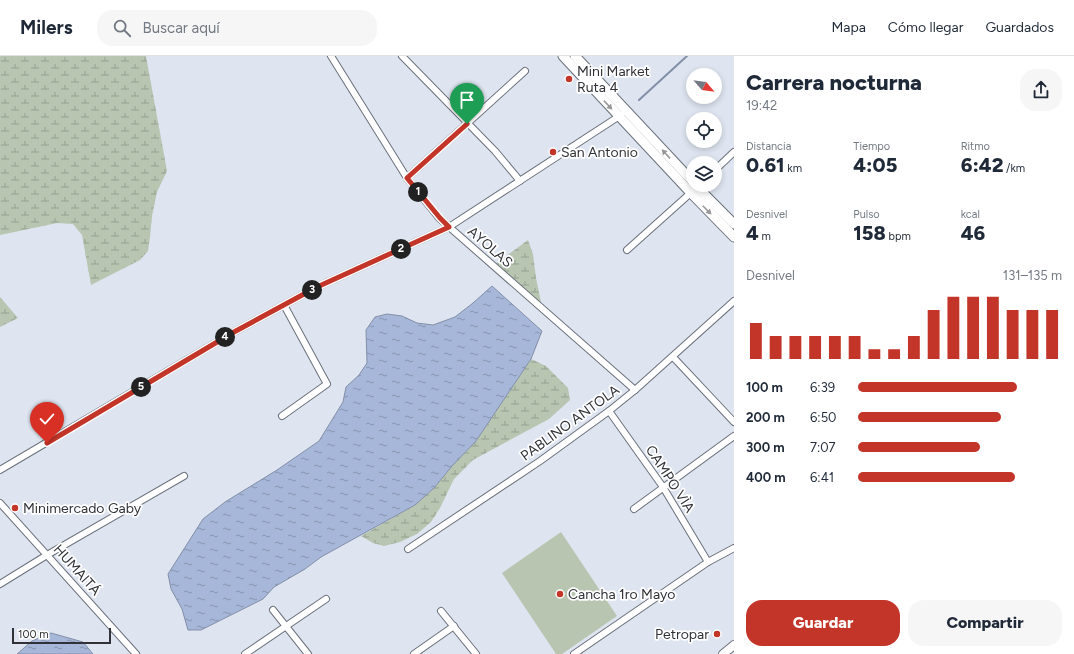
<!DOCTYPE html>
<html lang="es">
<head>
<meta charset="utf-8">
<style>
	:root { --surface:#fff; --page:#f6f6f7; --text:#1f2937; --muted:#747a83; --line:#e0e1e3; --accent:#c23528 }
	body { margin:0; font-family:Figtree,sans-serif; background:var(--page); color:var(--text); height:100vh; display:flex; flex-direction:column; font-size:15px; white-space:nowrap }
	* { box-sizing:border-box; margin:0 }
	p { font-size:13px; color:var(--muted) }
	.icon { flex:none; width:22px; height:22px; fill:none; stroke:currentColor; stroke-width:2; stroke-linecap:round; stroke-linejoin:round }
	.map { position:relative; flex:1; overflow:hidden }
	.side { display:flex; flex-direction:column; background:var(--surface); width:340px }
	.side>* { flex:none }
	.needle { width:26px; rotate:118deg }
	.buttons { position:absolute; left:686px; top:12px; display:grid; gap:8px }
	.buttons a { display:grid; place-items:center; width:36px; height:36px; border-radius:50%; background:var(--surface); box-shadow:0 2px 6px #0003; font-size:20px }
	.scale { position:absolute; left:12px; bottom:10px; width:99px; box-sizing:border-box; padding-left:4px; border:2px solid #303237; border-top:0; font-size:11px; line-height:14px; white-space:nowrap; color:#303237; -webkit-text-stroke:3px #fff; paint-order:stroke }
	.pin { position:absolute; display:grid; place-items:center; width:34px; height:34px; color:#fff; margin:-41px -17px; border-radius:50% 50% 50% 0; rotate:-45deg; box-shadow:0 0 4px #0007 }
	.pin .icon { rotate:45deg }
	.km { position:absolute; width:20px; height:20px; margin:-10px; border-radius:50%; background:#222; color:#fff; font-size:11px; line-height:20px; text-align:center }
	.round { display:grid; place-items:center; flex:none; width:42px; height:42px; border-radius:16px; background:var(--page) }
	.headline { display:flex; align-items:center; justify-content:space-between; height:68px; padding:0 12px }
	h1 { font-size:22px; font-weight:800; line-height:30px }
	.stats { display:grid; grid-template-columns:repeat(3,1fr); gap:6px; height:68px; padding:4px 12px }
	.stats div { display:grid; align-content:center }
	.stats b { font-size:20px; font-weight:800 }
	.stats small { font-size:11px; font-weight:400 }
	.stats p { font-size:11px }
	.chart { height:112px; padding:8px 12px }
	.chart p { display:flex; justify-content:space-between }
	.chart svg { width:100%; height:72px; margin-top:4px; stroke:var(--accent); stroke-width:6 }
	.primary-button { display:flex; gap:8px; margin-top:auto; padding:8px 12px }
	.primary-button a { flex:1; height:46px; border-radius:16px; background:var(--accent); color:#fff; font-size:16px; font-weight:800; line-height:46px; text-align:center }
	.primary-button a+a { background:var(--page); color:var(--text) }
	ul { padding:0 12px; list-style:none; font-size:13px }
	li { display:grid; grid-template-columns:64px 48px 1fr; align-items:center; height:30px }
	li i { height:10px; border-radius:5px; background:var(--accent) }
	header { display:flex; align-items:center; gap:24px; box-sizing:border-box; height:56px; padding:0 20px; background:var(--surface); border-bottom:1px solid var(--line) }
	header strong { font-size:19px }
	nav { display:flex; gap:22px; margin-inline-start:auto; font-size:14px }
	.search { width:280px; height:36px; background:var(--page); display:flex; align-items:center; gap:10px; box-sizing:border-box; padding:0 14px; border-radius:16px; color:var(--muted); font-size:15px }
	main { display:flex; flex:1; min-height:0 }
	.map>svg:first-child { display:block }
	.green { fill:#b8c5b1 }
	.wetland { fill:url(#wetland-marsh) }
	.water { fill:url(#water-ripples); stroke:#838fa8 }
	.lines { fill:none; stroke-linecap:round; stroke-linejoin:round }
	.stream { stroke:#838fa8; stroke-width:2 }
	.street-casing { stroke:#6b717b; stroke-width:8 }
	.secondary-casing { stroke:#6b717b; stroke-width:10 }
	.primary-casing { stroke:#6b717b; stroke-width:11 }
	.street { stroke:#fff; stroke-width:6 }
	.secondary { stroke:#fff; stroke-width:8 }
	.primary { stroke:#fff; stroke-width:9 }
	.oneway { fill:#98989b }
	.route-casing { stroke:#fff; stroke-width:8 }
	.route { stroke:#c23528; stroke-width:5 }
	.poi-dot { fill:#c23528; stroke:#fff; stroke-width:1.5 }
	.labels { text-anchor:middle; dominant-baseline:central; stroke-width:3.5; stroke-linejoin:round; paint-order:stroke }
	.poi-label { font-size:14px; fill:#303237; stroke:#fff; text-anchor:start }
	.street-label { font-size:14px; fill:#303237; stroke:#fff }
</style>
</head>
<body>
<header>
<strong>Milers</strong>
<div class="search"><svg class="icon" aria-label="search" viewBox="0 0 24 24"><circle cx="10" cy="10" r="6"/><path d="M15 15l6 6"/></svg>Buscar aquí</div>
<nav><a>Mapa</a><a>Cómo llegar</a><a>Guardados</a></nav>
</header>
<main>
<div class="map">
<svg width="734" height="598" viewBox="0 0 734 598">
	<defs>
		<pattern id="wetland-marsh" width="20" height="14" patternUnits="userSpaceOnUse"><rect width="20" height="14" fill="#b8c5b1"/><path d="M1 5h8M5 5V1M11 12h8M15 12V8" fill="none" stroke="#96a191"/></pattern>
		<pattern id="water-ripples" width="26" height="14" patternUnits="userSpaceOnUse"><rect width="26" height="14" fill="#a6b7d9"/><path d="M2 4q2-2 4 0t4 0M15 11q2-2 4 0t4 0" fill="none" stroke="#8895b1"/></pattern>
	</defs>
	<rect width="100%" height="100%" fill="#dee5f0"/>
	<polygon class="green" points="561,476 617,560 562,598 556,598 502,517"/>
	<g class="wetland">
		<polygon points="0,0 146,0 167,115 157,136 152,160 150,181 148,195 140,204 91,229 82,179 73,168 57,167 0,179"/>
		<polygon points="528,184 533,198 536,222 542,251 494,209"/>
		<polygon points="0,241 18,262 0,271"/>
		<polygon points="531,303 546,310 568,332 570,344 549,363 473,404 454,423 440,452 431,466 417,478 400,486 384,490 373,487 361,480 415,449 434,432 452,410 476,385"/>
	</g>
	<g class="water">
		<polygon points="492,230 542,275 531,303 476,385 452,410 434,432 415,449 321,501 305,513 274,531 263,543 201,574 188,574 182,553 171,533 168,518 203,463 225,446 277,414 319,385 343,346 346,331 359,319 367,307 366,274 375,261 387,258 402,260 417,267 433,269 455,261 473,247"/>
		<polygon points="51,577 83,586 93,598 17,598 32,585"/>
	</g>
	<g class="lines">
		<polyline class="stream" points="639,44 687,0"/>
		<g class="street-casing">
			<g id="street">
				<polyline points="331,0 407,122 439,162 635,334"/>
				<polyline points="402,0 495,95 520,125"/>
				<polyline points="715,114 734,96"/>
				<polyline points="407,122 525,15"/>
				<polyline points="627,194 694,134"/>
				<polyline points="673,301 734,366"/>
				<polyline points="609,355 663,431 708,506"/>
				<polyline points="282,360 327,328 284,249"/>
				<polyline points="0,414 234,276 317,231 449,171 621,59"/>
				<polyline points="0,447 136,598"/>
				<polyline points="634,453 734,380"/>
				<polyline points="408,493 540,405 609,355 635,334 734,245"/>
				<polyline points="0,528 47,499 184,420"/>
				<polyline points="273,554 308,598"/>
				<polyline points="441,555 476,598"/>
				<polyline points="245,598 326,543"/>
				<polyline points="414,598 454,570"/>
				<polyline points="574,598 708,506 734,492"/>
			</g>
		</g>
		<g class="secondary-casing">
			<polyline id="secondary" points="723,598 734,589"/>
		</g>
		<g class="primary-casing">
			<g id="primary">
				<polyline points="563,0 691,137 734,181"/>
				<polyline points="575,0 693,126"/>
				<polyline points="695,129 734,168"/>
			</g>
		</g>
		<use href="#street" class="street"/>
		<use href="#secondary" class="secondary"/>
		<use href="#primary" class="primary"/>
	</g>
	<defs><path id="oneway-solid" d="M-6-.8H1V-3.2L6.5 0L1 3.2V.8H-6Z"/></defs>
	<g class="oneway">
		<use href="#oneway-solid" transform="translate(608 49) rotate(47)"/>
		<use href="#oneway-solid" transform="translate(666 98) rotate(-133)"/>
		<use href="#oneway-solid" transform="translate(707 154) rotate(45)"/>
	</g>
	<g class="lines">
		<g class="route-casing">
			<polyline id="route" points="47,387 234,276 317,231 449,171 440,162 407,122 467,68"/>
		</g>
		<use href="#route" class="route"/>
	</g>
	<g class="poi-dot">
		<circle cx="569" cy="23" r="4"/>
		<circle cx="553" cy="96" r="4"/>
		<circle cx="15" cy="452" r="4"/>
		<circle cx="560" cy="538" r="4"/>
		<circle cx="717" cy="578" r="4"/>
	</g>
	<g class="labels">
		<g class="poi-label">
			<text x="577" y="15">Mini Market<tspan x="577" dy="16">Ruta 4</tspan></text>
			<text x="561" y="96">San Antonio</text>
			<text x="23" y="452">Minimercado Gaby</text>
			<text x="568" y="538">Cancha 1ro Mayo</text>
			<text x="709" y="578" text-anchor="end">Petropar</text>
		</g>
		<g class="street-label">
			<text transform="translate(490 191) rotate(41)">AYOLAS</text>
			<text transform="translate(570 367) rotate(-36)">PABLINO ANTOLA</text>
			<text transform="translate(670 423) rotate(57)">CAMPO VÌA</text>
			<text transform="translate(77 514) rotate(48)">HUMAITÁ</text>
		</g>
	</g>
</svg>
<div class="buttons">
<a><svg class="needle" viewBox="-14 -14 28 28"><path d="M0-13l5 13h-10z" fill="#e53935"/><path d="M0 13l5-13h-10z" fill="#747a83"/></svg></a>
<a><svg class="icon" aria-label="locate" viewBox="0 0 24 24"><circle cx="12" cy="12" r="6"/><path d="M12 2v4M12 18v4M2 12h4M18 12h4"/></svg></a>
<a><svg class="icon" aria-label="layers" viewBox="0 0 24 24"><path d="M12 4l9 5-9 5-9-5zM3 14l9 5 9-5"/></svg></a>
</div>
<div class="scale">100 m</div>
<div class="pin" style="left:467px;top:68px;background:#1e9e55"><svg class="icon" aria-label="arrive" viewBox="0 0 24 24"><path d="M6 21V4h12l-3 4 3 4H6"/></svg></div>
<div class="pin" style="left:47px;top:387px;background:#d93025"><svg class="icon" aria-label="check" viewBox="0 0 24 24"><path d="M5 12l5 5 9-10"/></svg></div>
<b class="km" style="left:418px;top:136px">1</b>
<b class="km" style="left:401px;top:193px">2</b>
<b class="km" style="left:312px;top:234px">3</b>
<b class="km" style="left:225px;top:281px">4</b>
<b class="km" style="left:141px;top:331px">5</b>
</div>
<section class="side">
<div class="headline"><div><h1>Carrera nocturna</h1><p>19:42</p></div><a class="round"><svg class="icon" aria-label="share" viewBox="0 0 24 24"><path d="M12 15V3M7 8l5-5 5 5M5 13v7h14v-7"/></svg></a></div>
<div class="stats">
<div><p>Distancia</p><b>0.61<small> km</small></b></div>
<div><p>Tiempo</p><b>4:05</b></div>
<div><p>Ritmo</p><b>6:42<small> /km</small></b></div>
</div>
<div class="stats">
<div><p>Desnivel</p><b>4<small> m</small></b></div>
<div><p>Pulso</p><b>158<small> bpm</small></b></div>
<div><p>kcal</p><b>46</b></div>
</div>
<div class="chart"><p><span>Desnivel</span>131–135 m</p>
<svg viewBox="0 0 160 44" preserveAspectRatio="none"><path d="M5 44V22M15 44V30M25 44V30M35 44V30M45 44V30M55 44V30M65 44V38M75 44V38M85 44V30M95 44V14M105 44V6M115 44V6M125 44V6M135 44V14M145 44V14M155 44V14"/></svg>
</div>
<ul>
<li><b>100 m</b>6:39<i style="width:78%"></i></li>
<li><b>200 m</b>6:50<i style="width:70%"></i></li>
<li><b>300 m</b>7:07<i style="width:60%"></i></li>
<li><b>400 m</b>6:41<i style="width:77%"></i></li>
</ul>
<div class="primary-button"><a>Guardar</a><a>Compartir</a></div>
</section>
</main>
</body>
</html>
